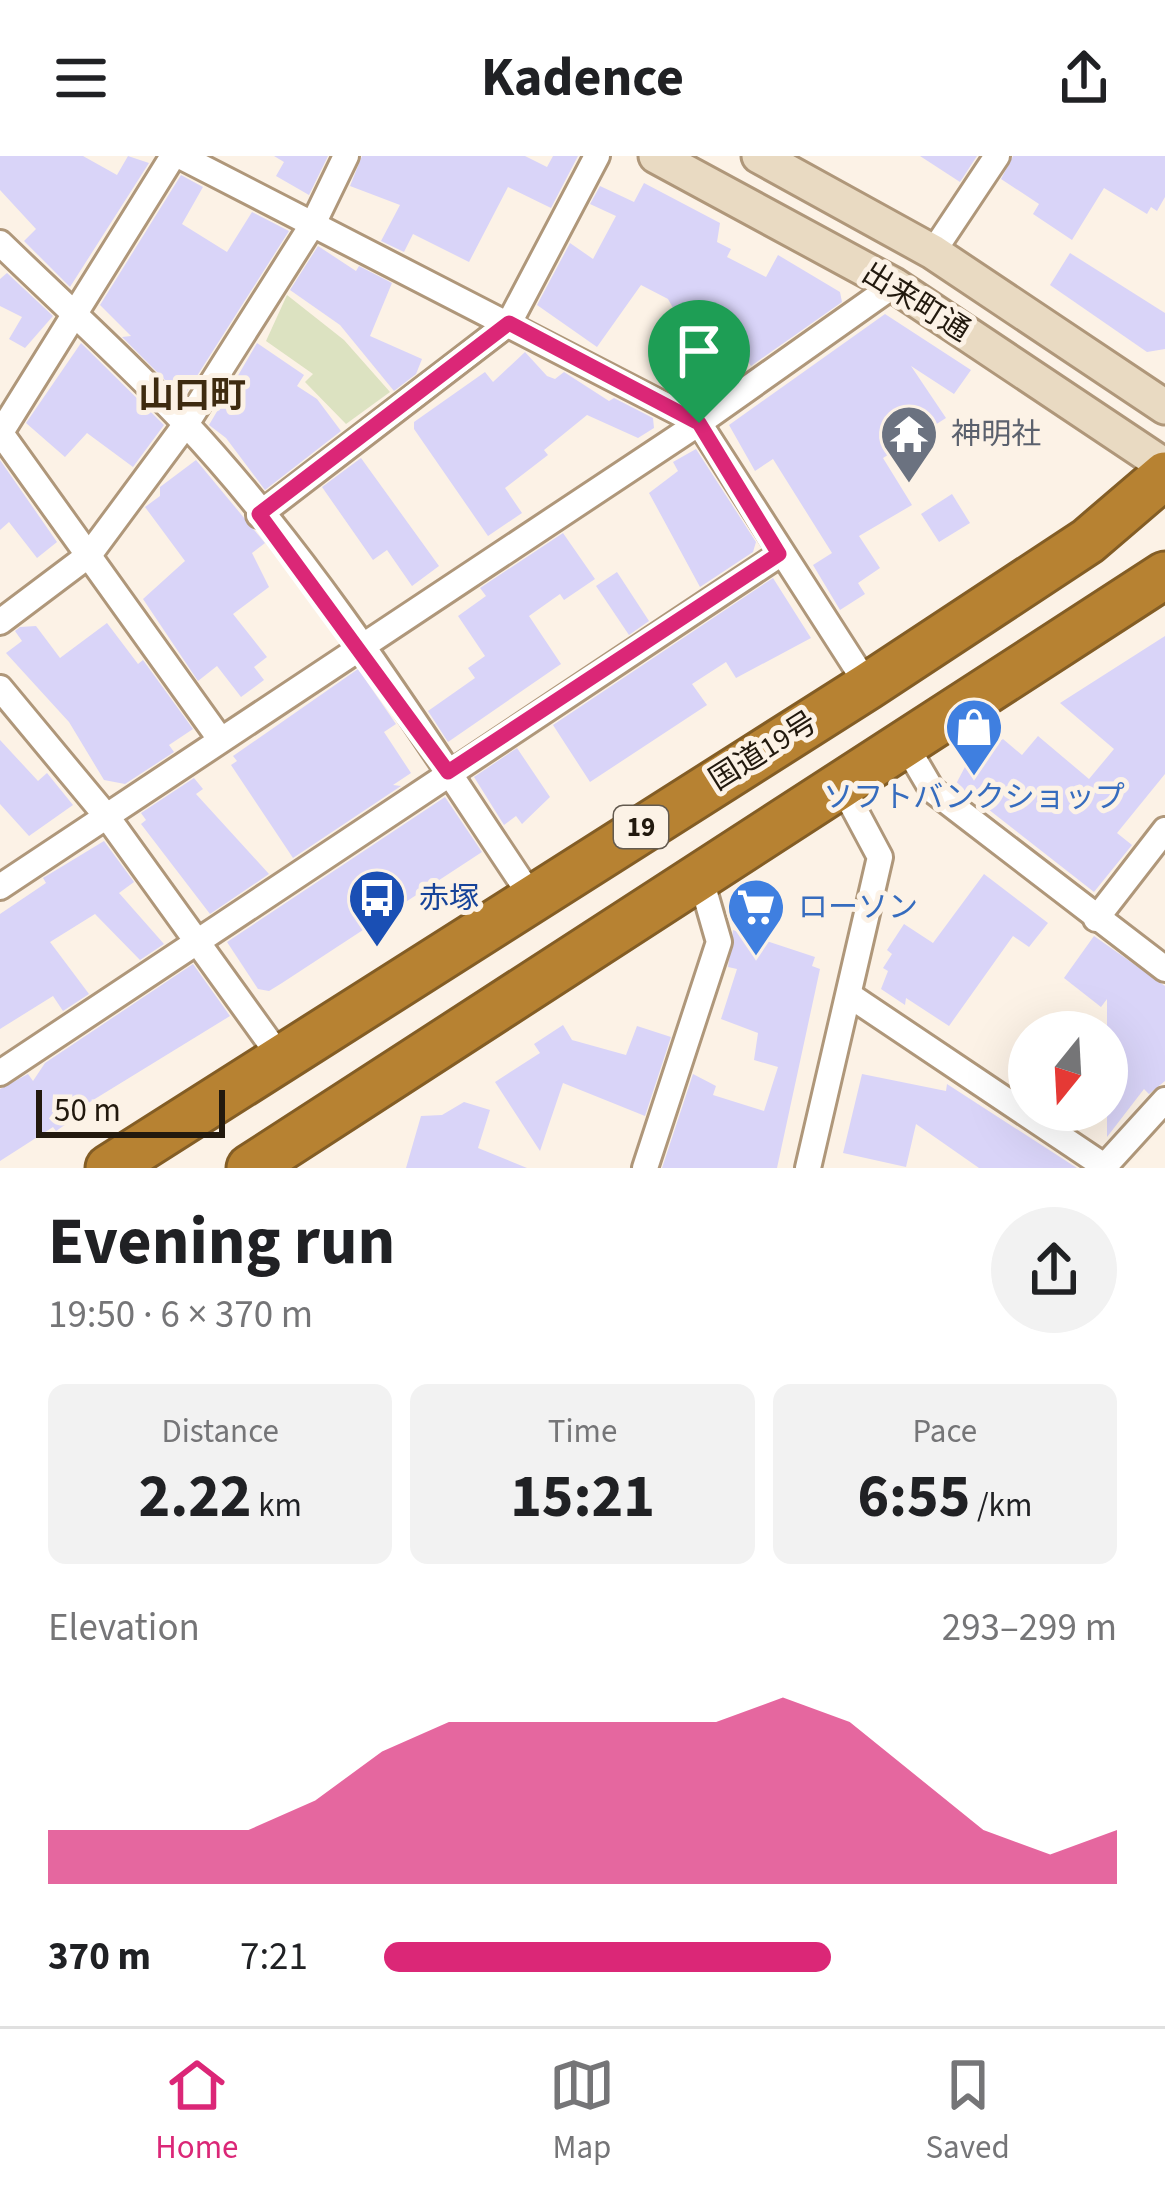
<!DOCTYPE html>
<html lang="en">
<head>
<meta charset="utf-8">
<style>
	:root { --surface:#fff; --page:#f2f2f2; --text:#202124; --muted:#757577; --line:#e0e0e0; --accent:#db2777 }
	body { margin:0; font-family:"Source Sans 3","Noto Sans JP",sans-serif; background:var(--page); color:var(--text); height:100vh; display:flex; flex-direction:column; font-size:45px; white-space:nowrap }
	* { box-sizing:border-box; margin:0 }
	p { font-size:39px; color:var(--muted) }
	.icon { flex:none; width:66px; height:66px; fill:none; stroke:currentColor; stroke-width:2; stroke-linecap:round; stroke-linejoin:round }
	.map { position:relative; height:1012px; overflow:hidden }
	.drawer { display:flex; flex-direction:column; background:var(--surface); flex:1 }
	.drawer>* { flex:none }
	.needle { width:78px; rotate:198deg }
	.fabs { position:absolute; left:1008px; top:855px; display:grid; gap:24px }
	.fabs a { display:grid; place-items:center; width:120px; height:120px; border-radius:50%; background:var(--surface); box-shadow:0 12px 48px #0002; font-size:60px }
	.scale { position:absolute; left:36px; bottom:30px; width:189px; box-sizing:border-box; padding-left:12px; border:6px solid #22190e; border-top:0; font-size:33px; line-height:42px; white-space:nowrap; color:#22190e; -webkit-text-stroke:9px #fcf2e6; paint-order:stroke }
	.pin { position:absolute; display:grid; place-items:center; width:102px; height:102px; color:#fff; margin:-123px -51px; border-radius:50% 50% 50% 0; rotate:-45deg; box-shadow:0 0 12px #0007 }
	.pin .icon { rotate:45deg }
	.round { display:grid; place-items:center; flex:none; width:126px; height:126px; border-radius:63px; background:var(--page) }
	.overview { display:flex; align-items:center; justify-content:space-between; height:204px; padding:0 48px }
	h1 { font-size:66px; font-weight:700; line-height:90px }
	.figures { display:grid; grid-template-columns:repeat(3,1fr); gap:18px; height:204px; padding:12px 48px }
	.figures div { display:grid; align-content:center; border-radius:18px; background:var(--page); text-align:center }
	.figures b { font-size:60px; font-weight:700 }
	.figures small { font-size:33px; font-weight:400 }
	.figures p { font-size:33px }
	.chart { height:336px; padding:24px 48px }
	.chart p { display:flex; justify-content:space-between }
	.chart svg { width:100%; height:216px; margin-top:12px; fill:var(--accent); opacity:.7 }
	ul { padding:0 48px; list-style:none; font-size:39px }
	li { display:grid; grid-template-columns:192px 144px 1fr; align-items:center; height:90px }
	li i { height:30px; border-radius:15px; background:var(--accent) }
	header { display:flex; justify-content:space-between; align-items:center; height:156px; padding:0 48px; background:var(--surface); font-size:54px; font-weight:700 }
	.tab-bar { display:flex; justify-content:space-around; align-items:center; height:168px; border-top:3px solid var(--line); background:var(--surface); font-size:33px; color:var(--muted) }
	.tab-bar a { display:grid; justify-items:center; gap:6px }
	.tab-bar .current { color:var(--accent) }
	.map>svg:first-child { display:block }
	.green { fill:#dce2c1 }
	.building { fill:#d9d4f8 }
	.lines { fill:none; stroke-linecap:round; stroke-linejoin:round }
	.street-casing { stroke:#af977a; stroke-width:30 }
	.secondary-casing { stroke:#af977a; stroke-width:39 }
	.highway-casing { stroke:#835d25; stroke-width:51 }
	.street { stroke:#fff; stroke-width:24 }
	.secondary { stroke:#e9dac2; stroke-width:33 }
	.highway { stroke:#b78232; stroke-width:45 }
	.route-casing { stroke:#fff; stroke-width:24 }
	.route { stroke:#db2777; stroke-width:15 }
	.labels { text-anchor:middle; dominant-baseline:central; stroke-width:10; stroke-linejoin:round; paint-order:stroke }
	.shield { fill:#fcf2e6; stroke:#635a4f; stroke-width:3 }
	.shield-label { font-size:27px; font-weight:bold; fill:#22190e }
	.street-label { font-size:30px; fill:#22190e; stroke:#fcf2e6 }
	.worship-label { font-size:30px; fill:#5b616d; stroke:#fcf2e6; text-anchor:start }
	.shop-label { font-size:30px; fill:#366cbe; stroke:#fcf2e6 }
	.transit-label { font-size:30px; fill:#164399; stroke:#fcf2e6; text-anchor:start }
	.quarter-label { font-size:36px; font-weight:bold; fill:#3e2b10; stroke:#fcf2e6 }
</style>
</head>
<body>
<header><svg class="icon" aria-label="menu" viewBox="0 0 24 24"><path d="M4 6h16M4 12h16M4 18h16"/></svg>Kadence<svg class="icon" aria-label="share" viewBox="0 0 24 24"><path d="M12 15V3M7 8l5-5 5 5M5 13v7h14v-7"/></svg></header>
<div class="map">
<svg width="1165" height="1012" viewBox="0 0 1165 1012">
	<rect width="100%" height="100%" fill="#fcf2e6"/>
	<polygon class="green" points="287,139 344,184 390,236 346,268 305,226 313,218 266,185"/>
	<g class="building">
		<polygon points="0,0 83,0 117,19 128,0 149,7 70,131 24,85 36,73 0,34"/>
		<polygon points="274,0 328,0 309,39 276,20 284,6"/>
		<polygon points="362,0 525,0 547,11 553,0 578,0 551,52 508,31 469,106 413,78 404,96 381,85 400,49 350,30"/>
		<polygon points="920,0 977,0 960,26"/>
		<polygon points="1013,0 1165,0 1165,41 1157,55 1151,51 1147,58 1104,32 1072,84 1033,58 1039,48 1001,23"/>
		<polygon points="181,19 203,31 182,68 227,96 252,56 289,75 183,242 122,181 131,180 100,149"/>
		<polygon points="644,27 720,67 717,86 731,93 727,101 766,121 778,99 840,136 842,146 751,210 734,184 695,203 678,225 654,216 686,175 668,143 641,129 597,191 537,149 570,87 593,103 616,60 590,48 600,30 634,46"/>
		<polygon points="318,90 356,115 359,110 392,127 370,180 422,203 416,218 394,235 340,169 290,134"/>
		<polygon points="1070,97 1165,157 1165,193 1147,196 1050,129"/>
		<polygon points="7,117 53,160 25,192 9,183 22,161 0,150 0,123"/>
		<polygon points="885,158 971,214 954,238 911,210 946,262 883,302 912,349 859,380 880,412 858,427 865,438 840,454 813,409 832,397 773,303 755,315 729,269"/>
		<polygon points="81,187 164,269 133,311 87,277 65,301 26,267"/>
		<polygon points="257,187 304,219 297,230 317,243 341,275 265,334 226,282 209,269"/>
		<polygon points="525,196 547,220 555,223 564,216 609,245 614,242 653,262 654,272 638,282 587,259 544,294 548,299 505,332 522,357 488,380 414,273 414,266 485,216 493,226"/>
		<polygon points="696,293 756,386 753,396 700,431 649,337 678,315 673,306"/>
		<polygon points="361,302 439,410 412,430 387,394 373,404 322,331"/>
		<polygon points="0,304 57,386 37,402 9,366 0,374"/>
		<polygon points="196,304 265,387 252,397 269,431 233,458 267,501 254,511 264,524 241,541 217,510 198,525 143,443 185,405 145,351 160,340 160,331"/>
		<polygon points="952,338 970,367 939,386 921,358"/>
		<polygon points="563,377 595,423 564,444 560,438 529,460 561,508 448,586 428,555 475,522 468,512 485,500 458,460 486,440 480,432"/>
		<polygon points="617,416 649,465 629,479 596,430"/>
		<polygon points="773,422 811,482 736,522 726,506 692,528 707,549 590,626 553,569"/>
		<polygon points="107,467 138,508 143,504 193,573 169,589 174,596 125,628 104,624 69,566 6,497 22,485 15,475 20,471 36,470 60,502"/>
		<polygon points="1165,480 1165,618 1117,677 1132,689 1094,736 956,628 967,607 1003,583 1022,599 1038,580 1089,623 1114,593 1060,547"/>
		<polygon points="358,513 396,568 384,576 411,617 393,629 401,630 293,702 231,609 237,605 233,600"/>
		<polygon points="0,584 38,625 47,617 73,649 29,680 0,648"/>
		<polygon points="517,592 550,641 522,668 516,660 504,669 474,621"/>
		<polygon points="194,622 203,633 196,638 269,718 210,758 141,668 146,664 141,657"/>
		<polygon points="445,641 482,696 282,827 269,835 258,833 227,786"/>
		<polygon points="104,685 134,726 119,737 164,788 140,804 95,758 50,786 89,838 63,855 53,840 0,873 0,758 46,727 43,722"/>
		<polygon points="984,718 1048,767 1029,791 1013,780 949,870 906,842 905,849 881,833 888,815 883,812 892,798 887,794 904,768 933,787"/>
		<polygon points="733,774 815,801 812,810 820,813 777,1012 662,1012 693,918 716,930 713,939 764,955 778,911 754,904 758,877 721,863 737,813 728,811"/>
		<polygon points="1094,780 1165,830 1165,925 1149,938 1144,933 1107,981 1107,843 1101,851 1064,822"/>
		<polygon points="193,808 230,860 85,949 88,953 56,975 53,971 0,1005 0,933 28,918 33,925 45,907"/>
		<polygon points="563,869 572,884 626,899 637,870 671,881 645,960 563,927 540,995 495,926 540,897 534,888"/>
		<polygon points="862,918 946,935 947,928 1077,1012 979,1012 916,968 906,1011 843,997"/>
		<polygon points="464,946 490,954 478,992 527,1012 406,1012 421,960 442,959"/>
	</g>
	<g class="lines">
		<g class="street-casing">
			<g id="street">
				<polyline points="180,0 699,267 868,530"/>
				<path d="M 0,87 C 61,146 125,204 184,266 C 314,404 425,582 531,740"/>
				<polyline points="933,96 997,0"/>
				<polyline points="0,276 220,583"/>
				<polyline points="0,278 173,0"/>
				<polyline points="259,359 509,167 597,0"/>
				<polyline points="0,466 89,399 186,268 314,66 346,0"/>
				<polyline points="0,532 108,662 283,905"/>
				<polyline points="905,588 932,634 1165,813"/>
				<polyline points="0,731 699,267 894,129"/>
				<polyline points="1096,763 1165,674"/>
				<polyline points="849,839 1104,1010"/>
				<polyline points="0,917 780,398"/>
				<polyline points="645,1012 719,786 700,720"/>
				<polyline points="808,1012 880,701 841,628"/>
				<polyline points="1103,1012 1165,944"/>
			</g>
		</g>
		<g class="secondary-casing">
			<g id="secondary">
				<polyline points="656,0 894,129 1165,310"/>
				<polyline points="759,0 933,96 1165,251"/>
			</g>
		</g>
		<g class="highway-casing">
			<g id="highway">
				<polyline points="109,1012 868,530 1088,385 1165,319"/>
				<polyline points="250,1012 1165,419"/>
			</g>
		</g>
		<use href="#street" class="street"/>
		<use href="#secondary" class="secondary"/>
		<use href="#highway" class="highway"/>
	</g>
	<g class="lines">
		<g class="route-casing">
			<polygon id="route" points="509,167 699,267 779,398 448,616 259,358"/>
		</g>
		<use href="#route" class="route"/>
	</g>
	<defs>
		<g id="temple-pin" transform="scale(3)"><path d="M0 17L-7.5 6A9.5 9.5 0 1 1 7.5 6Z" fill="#6b7280" stroke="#fcf2e6"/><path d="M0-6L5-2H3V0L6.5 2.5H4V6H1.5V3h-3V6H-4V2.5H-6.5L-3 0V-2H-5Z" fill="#fff"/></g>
		<g id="shop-pin" transform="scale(3)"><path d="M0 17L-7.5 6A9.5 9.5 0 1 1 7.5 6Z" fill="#3f7fe0" stroke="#fcf2e6"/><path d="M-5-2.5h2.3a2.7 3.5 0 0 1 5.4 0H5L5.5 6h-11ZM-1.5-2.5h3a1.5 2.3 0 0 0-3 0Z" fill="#fff"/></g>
		<g id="bus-pin" transform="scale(3)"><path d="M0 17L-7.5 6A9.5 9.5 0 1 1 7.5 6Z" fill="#1a4fb4" stroke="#fcf2e6"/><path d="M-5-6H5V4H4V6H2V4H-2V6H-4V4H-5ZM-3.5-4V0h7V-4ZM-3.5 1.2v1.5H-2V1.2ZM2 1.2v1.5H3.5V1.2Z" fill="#fff"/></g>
		<g id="supermarket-pin" transform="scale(3)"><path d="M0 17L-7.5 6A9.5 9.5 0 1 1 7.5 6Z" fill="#3f7fe0" stroke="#fcf2e6"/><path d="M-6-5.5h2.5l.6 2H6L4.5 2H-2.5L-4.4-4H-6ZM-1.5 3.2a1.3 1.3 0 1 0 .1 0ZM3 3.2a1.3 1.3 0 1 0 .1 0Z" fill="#fff"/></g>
	</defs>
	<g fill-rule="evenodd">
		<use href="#temple-pin" x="909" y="278"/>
		<use href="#shop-pin" x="974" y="571"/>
		<use href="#bus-pin" x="377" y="742"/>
		<use href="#supermarket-pin" x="756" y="751"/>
	</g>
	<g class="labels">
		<rect class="shield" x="614" y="650" width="54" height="42" rx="9"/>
		<g class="shield-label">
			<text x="641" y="671">19</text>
		</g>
		<g class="street-label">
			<text transform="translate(916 146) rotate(32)">出来町通</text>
			<text transform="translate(763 595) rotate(-32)">国道19号</text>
		</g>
		<g class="worship-label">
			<text x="951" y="278">神明社</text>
		</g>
		<g class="shop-label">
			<text x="974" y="641">ソフトバンクショップ</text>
			<text x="798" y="751" text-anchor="start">ローソン</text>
		</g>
		<g class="transit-label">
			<text x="419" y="742">赤塚</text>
		</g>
		<g class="quarter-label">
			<text x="192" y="239">山口町</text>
		</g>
	</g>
</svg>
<div class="fabs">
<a><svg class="needle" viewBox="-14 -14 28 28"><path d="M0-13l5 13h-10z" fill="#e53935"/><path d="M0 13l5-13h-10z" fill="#757577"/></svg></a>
</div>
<div class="scale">50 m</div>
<div class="pin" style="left:699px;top:267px;background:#1e9e55"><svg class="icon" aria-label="arrive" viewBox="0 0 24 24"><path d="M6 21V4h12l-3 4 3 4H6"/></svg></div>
</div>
<section class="drawer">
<div class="overview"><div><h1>Evening run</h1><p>19:50 · 6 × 370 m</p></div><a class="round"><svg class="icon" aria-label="share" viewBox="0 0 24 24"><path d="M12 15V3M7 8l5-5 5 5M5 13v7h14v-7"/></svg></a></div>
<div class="figures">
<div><p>Distance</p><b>2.22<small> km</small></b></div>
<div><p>Time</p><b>15:21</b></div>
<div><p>Pace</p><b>6:55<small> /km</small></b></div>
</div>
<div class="chart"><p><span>Elevation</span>293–299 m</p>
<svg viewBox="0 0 160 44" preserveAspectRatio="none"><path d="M0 44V33L10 33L20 33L30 33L40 27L50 17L60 11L70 11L80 11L90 11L100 11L110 6L120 11L130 22L140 33L150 38L160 33V44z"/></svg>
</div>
<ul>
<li><b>370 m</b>7:21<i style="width:61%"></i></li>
</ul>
</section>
<nav class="tab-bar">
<a class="current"><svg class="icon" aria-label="home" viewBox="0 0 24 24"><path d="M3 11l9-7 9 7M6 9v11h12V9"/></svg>Home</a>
<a><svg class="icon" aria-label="map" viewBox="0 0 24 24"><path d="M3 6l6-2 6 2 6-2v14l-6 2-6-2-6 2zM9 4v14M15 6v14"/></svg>Map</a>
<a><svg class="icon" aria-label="saved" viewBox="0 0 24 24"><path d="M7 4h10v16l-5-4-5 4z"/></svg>Saved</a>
</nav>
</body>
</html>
